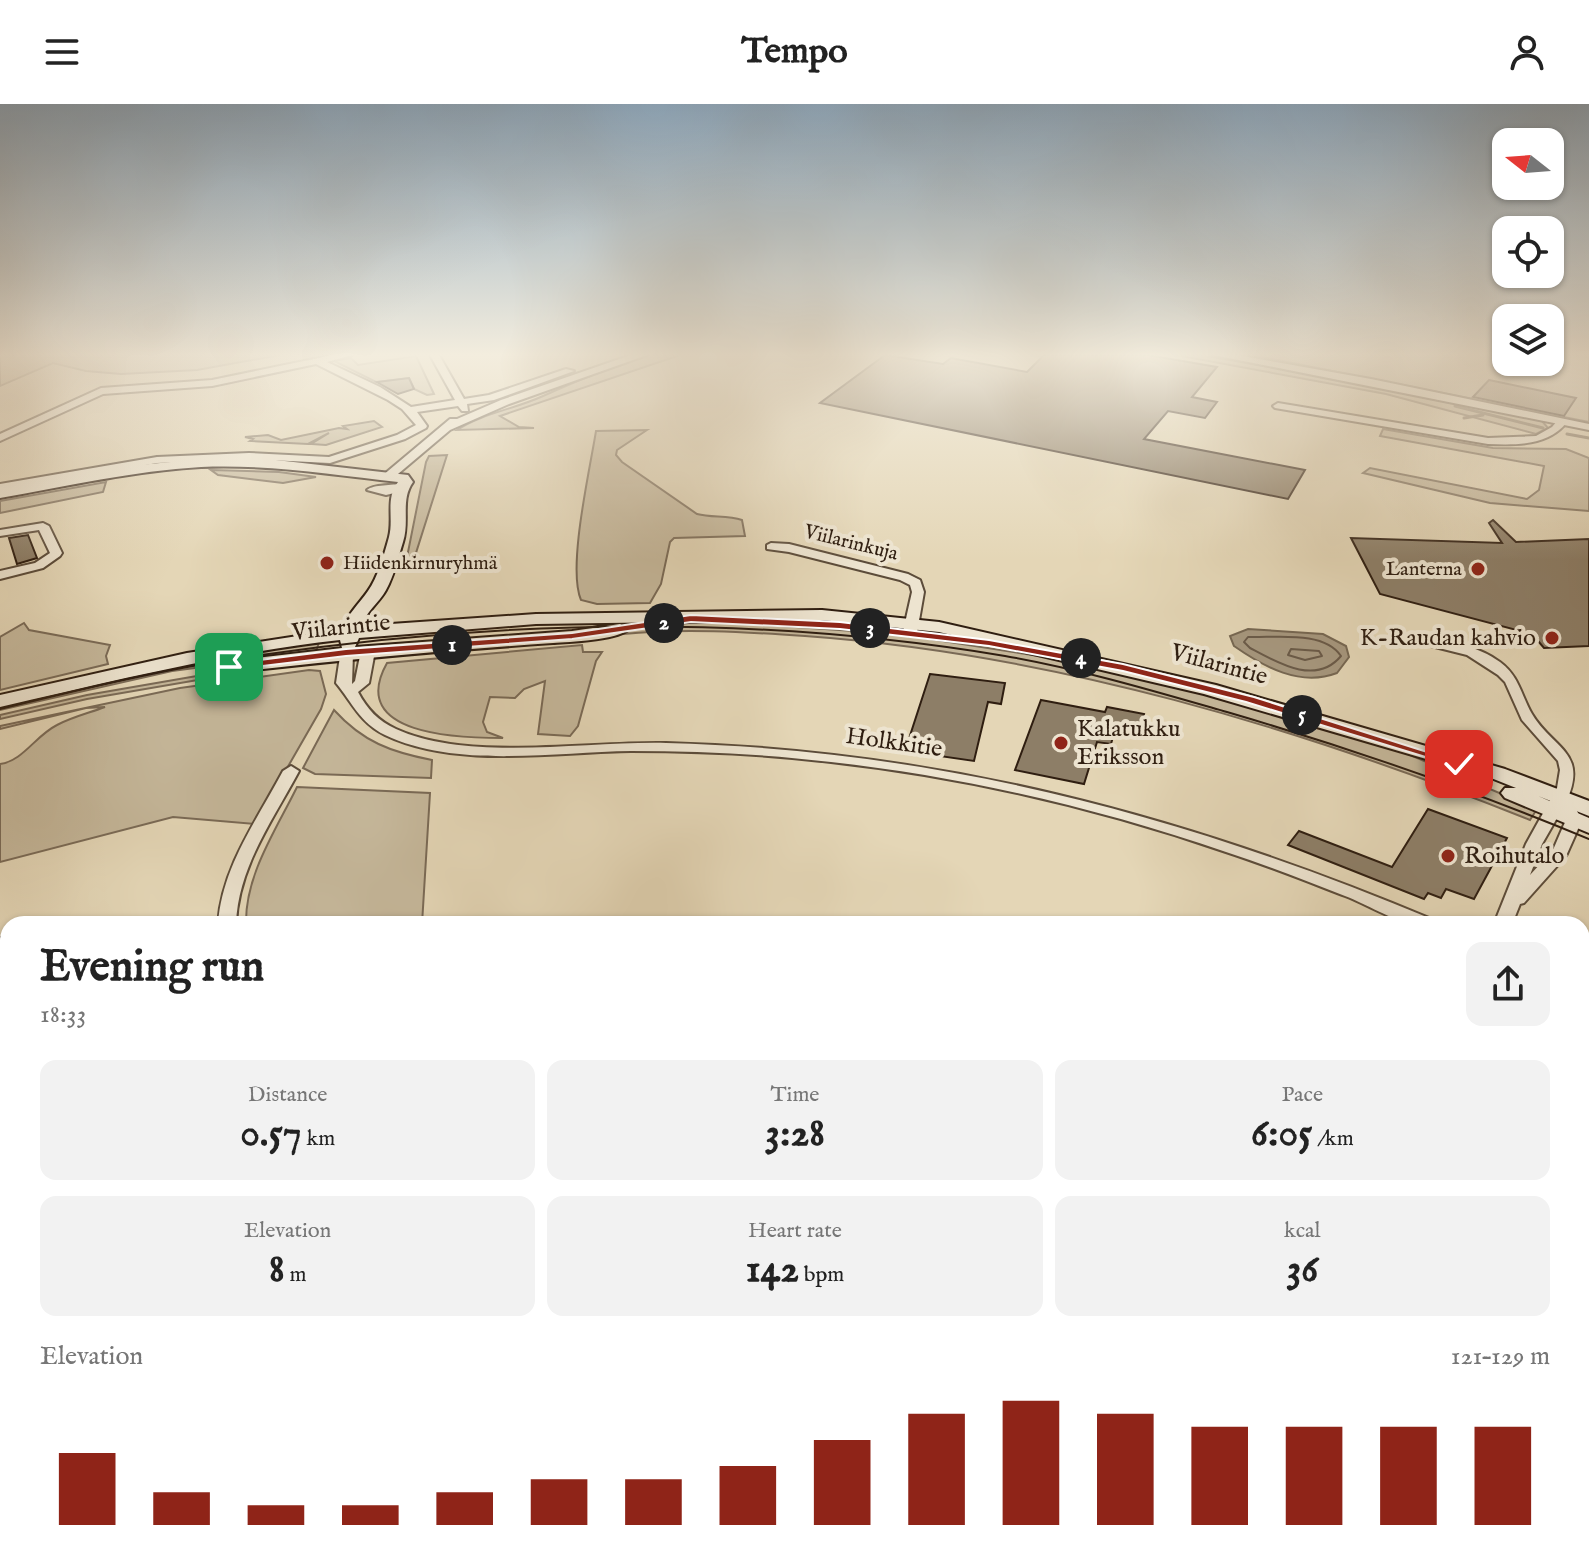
<!DOCTYPE html>
<html lang="en">
<head>
<meta charset="utf-8">
<style>
	:root { --surface:#fff; --page:#f2f2f2; --text:#222; --muted:#767676; --accent:#8f2418 }
	body { margin:0; font-family:"IM FELL English",serif; background:var(--page); color:var(--text); height:100vh; display:flex; flex-direction:column; font-size:30px; white-space:nowrap }
	* { box-sizing:border-box; margin:0 }
	p { font-size:26px; color:var(--muted) }
	.icon { flex:none; width:44px; height:44px; fill:none; stroke:currentColor; stroke-width:2; stroke-linecap:round; stroke-linejoin:round }
	.map { position:relative; flex:1; overflow:hidden }
	.drawer { position:absolute; left:0px; top:812px; width:1590px; height:650px; display:flex; flex-direction:column; background:var(--surface); border-radius:24px 24px 0 0; box-shadow:0 2px 6px #0004 }
	.drawer>* { flex:none }
	.needle { width:52px; rotate:287deg }
	.tools { position:absolute; left:1492px; top:24px; display:grid; gap:16px }
	.tools a { display:grid; place-items:center; width:72px; height:72px; border-radius:16px; background:var(--surface); box-shadow:0 2px 6px #0004; font-size:40px }
	.pin { position:absolute; display:grid; place-items:center; width:68px; height:68px; color:#fff; margin:-34px; border-radius:16px; box-shadow:0 4px 12px #0006 }
	.km { position:absolute; width:40px; height:40px; margin:-20px; border-radius:50%; background:#222; color:#fff; font-size:22px; line-height:40px; text-align:center }
	.round { display:grid; place-items:center; flex:none; width:84px; height:84px; border-radius:16px; background:var(--page) }
	.headline { display:flex; align-items:center; justify-content:space-between; height:136px; padding:0 40px }
	h1 { font-size:44px; font-weight:800; line-height:60px }
	.stats { display:grid; grid-template-columns:repeat(3,1fr); gap:12px; height:136px; padding:8px 40px }
	.stats div { display:grid; align-content:center; border-radius:16px; background:var(--page); text-align:center }
	.stats b { font-size:40px; font-weight:800 }
	.stats small { font-size:22px; font-weight:400 }
	.stats p { font-size:22px }
	.chart { height:224px; padding:16px 40px }
	.chart p { display:flex; justify-content:space-between }
	.chart svg { width:100%; height:144px; margin-top:8px; stroke:var(--accent); stroke-width:6 }
	header { display:flex; justify-content:space-between; align-items:center; height:104px; padding:0 40px; background:var(--surface); font-size:36px; font-weight:800 }
	.map>svg:first-child { display:block }
	.green { fill:#c5b79a; stroke:#7a6a56; stroke-width:2 }
	.water { fill:#a6977e; stroke:#766752; stroke-width:2 }
	.lines { fill:none; stroke-linecap:round; stroke-linejoin:round }
	.shore { stroke:#6a5a48; stroke-width:2 }
	.stream { stroke:#766752; stroke-width:3 }
	.building { fill:#8d7e67; stroke:#2f1e11; stroke-width:2 }
	.minor-casing { stroke:#5c4c3a; stroke-width:4 }
	.tertiary-casing { stroke:#5c4c3a; stroke-width:4 }
	.secondary-casing { stroke:#2f1e11; stroke-width:4 }
	.minor { fill:#ede4d0; fill-rule:evenodd }
	.tertiary { fill:#ede4d0; fill-rule:evenodd }
	.secondary { fill:#ede4d0; fill-rule:evenodd }
	.tram { stroke:#2f1e11; stroke-width:2 }
	.route { fill:#8f2418; stroke:#fff; stroke-width:2 }
	.poi-dot { fill:#8f2418; stroke:#ede4d0; stroke-width:3 }
	.labels { text-anchor:middle; dominant-baseline:central; stroke-width:8; stroke-linejoin:round; paint-order:stroke }
	.far-street-label { font-size:20px; fill:#2f1e11; stroke:#ede4d0 }
	.far-poi-label { font-size:20px; fill:#2f1e11; stroke:#ede4d0; text-anchor:start }
	.street-label { font-size:24px; fill:#2f1e11; stroke:#ede4d0 }
	.poi-label { font-size:24px; fill:#2f1e11; stroke:#ede4d0; text-anchor:start }
</style>
</head>
<body>
<header><svg class="icon" aria-label="menu" viewBox="0 0 24 24"><path d="M4 6h16M4 12h16M4 18h16"/></svg>Tempo<svg class="icon" aria-label="person" viewBox="0 0 24 24"><circle cx="12" cy="8" r="4"/><path d="M4 21q1-7 8-7t8 7"/></svg></header>
<div class="map">
<svg width="1589" height="1461" viewBox="0 0 1589 1461">
	<rect width="100%" height="100%" fill="#e4d6b6"/>
	<filter id="stains"><feTurbulence type="fractalNoise" baseFrequency=".0025" numOctaves="4"/><feColorMatrix values="0 0 0 0 .2 0 0 0 0 .09 0 0 0 0 .02 0 0 0 .5 -.17"/></filter>
	<radialGradient id="worn" r=".72"><stop offset=".6" stop-color="#630" stop-opacity="0"/><stop offset="1" stop-color="#630" stop-opacity=".3"/></radialGradient>
	<g class="green">
		<polygon points="0,251 280,251 197,266 121,270 86,267 53,259 0,282"/>
		<path d="M 649,251 L 680,251 L 500,312 L 519,323 L 534,324 L 457,326 C 483,309 515,305 543,292 C 572,279 613,262 649,251 Z"/>
		<polygon points="1176,251 1201,251 1356,278 1542,317 1548,324 1536,330 1386,290"/>
		<polygon points="1252,251 1506,251 1506,258 1550,258 1550,251 1589,251 1589,318"/>
		<polygon points="416,252 434,290 427,291 414,285 409,274 376,278 334,257 351,254 358,261"/>
		<polygon points="374,317 382,323 326,341 311,340 329,329 308,340 250,337 253,335 245,333 268,331 281,336 339,324 347,325 343,322"/>
		<polygon points="1383,325 1493,344 1566,345 1589,354 1589,407 1490,399 1363,369 1370,364 1527,395 1539,386 1544,362 1380,332"/>
		<path d="M 647,326 L 617,346 L 616,351 L 622,358 L 697,410 C 712,414 727,411 742,416 L 745,432 L 674,434 L 670,438 L 661,480 L 650,499 L 597,500 L 581,496 C 567,464 590,365 596,327 Z"/>
		<polygon points="447,351 415,452 407,453 426,358 429,352"/>
		<polygon points="211,366 279,368 316,373 283,379 218,371"/>
		<polygon points="106,378 103,388 0,409 0,397"/>
		<path d="M 708,517 L 898,530 L 1077,558 L 1172,580 L 1396,645 L 1537,705 L 1530,716 C 1298,623 1054,550 805,532 C 744,528 683,524 623,530 L 622,526 Z"/>
		<polygon points="24,519 29,526 110,541 106,552 108,560 0,586 0,533"/>
		<polygon points="319,538 316,548 172,567 0,606 0,598 123,569"/>
		<path d="M 582,541 L 583,548 L 602,548 L 596,557 L 578,622 L 570,632 L 538,630 L 545,577 L 524,585 L 515,594 L 490,593 L 483,618 L 487,628 L 503,634 C 461,634 346,632 387,559 Z"/>
		<polygon points="243,564 268,564 87,595 0,615 0,611 87,591"/>
		<path d="M 309,566 L 320,567 L 326,590 L 321,605 L 255,720 L 173,713 L 0,758 L 0,660 C 23,657 35,632 57,621 C 72,613 89,609 105,603 L 86,604 L 0,625 L 0,622 L 180,584 Z"/>
		<path d="M 334,606 C 363,638 391,648 432,656 L 431,674 L 315,670 L 303,664 Z"/>
		<path d="M 297,683 L 430,689 L 422,820 L 246,820 C 245,771 276,726 297,683 Z"/>
		<polygon points="137,1454 390,1454 390,1461 134,1461"/>
	</g>
	<path class="water" d="M 1248,525 L 1323,530 L 1346,542 L 1349,553 L 1337,569 C 1300,583 1264,563 1234,542 L 1230,532 Z"/>
	<g class="lines">
		<g class="shore">
			<path d="M 1248,533 C 1275,534 1324,526 1341,552 C 1316,582 1278,559 1250,544 L 1244,538 Z"/>
			<polygon points="1291,545 1319,547 1322,552 1305,556 1288,551"/>
		</g>
		<g class="stream">
			<polyline points="1455,302 1543,324"/>
			<polyline points="1464,314 1483,311"/>
			<polyline points="1567,330 1589,334"/>
		</g>
	</g>
	<g class="building">
		<polygon points="885,251 943,260 951,254 1027,268 1044,251 1148,251 1217,263 1192,293 1217,298 1205,314 1168,307 1144,335 1305,366 1288,395 820,299"/>
		<polygon points="409,274 414,285 398,290 377,278"/>
		<polygon points="1489,276 1576,294 1564,312 1473,293"/>
		<polygon points="1493,416 1516,438 1589,435 1589,542 1544,544 1532,530 1380,490 1351,434 1502,439 1489,419"/>
		<polygon points="28,431 37,454 17,460 9,434"/>
		<polygon points="930,570 1005,579 1001,600 988,598 974,657 905,647"/>
		<polygon points="1041,596 1105,608 1107,603 1144,610 1140,624 1117,619 1111,640 1097,638 1084,680 1015,666"/>
		<polygon points="1428,705 1507,734 1474,795 1446,785 1441,794 1428,789 1424,795 1288,741 1299,727 1392,763"/>
	</g>
	<g class="lines">
		<g class="minor-casing">
			<g id="minor">
				<polygon points="333,251 352,251 327,258 380,283 411,303 455,296 430,251 439,251 464,295 489,291 566,265 574,267 494,296 467,300 468,307 462,307 458,302 417,308 427,322 426,324 405,335 330,359 249,355 157,359 0,386 0,380 157,353 249,349 329,353 397,331 416,321 402,305 388,296 316,260 212,282 103,290 0,337 0,330 101,284 212,276"/>
				<path d="M 1278,299 L 1488,334 L 1536,332 L 1552,323 L 1558,316 L 1567,318 C 1548,342 1517,341 1488,340 L 1275,304 L 1273,302 Z"/>
				<polygon points="43,419 49,422 62,449 60,452 43,464 0,475 0,467 35,459 50,449 39,426 0,432 0,426"/>
				<polygon points="771,439 789,440 908,470 920,476 924,488 917,528 910,532 903,528 912,488 910,481 900,476 789,448 767,445 767,441"/>
				<path d="M 1424,532 C 1450,537 1478,542 1500,558 C 1519,572 1521,591 1532,610 C 1553,645 1589,648 1566,698 L 1573,700 L 1582,716 L 1566,752 L 1524,799 L 1520,800 L 1512,820 L 1494,820 L 1526,740 L 1557,684 L 1560,666 L 1558,657 L 1522,616 L 1505,578 L 1498,571 L 1467,551 L 1419,539 L 1419,533 ZM 1561,707 L 1566,716 L 1553,746 L 1530,771 L 1542,740 Z"/>
				<path d="M 368,543 L 375,547 L 369,579 L 358,588 C 367,605 378,617 396,625 C 468,658 587,637 666,639 C 938,646 1184,711 1434,816 L 1437,820 C 1429,820 1420,821 1412,820 C 1392,816 1366,800 1345,792 C 1306,777 1266,761 1226,748 C 1098,704 965,673 831,658 C 765,650 697,647 631,647 C 554,648 456,665 385,631 C 360,619 352,598 336,579 L 341,546 L 351,546 L 353,549 L 352,580 L 355,577 L 361,547 Z"/>
				<path d="M 291,662 L 299,667 C 273,716 238,763 236,820 L 218,820 C 222,763 257,716 283,667 Z"/>
				<polygon points="8,833 8,845 0,846 0,834"/>
				<polygon points="1582,1228 1589,1231 1589,1254 1582,1251"/>
				<polygon points="93,1454 119,1454 116,1461 90,1461"/>
				<polygon points="1122,1454 1149,1454 1146,1461 1119,1461"/>
			</g>
		</g>
		<g class="tertiary-casing">
			<g id="tertiary">
				<polygon points="631,251 647,251 509,300 450,326 392,375 382,372 450,315 457,315 501,296"/>
				<polygon points="1213,251 1237,251 1371,275 1589,320 1589,326"/>
				<path d="M 403,379 L 409,383 L 407,386 L 386,391 L 367,386 C 374,380 392,382 403,379 Z"/>
			</g>
		</g>
		<g class="secondary-casing">
			<path id="secondary" d="M 202,355 L 267,355 L 408,371 L 413,378 C 400,396 410,417 403,438 C 398,454 394,472 386,486 C 379,499 365,508 362,522 L 536,510 L 822,506 L 939,518 L 1216,581 L 1505,665 L 1589,697 L 1589,712 L 1538,692 L 1589,714 L 1589,729 L 1505,694 L 1501,689 L 1505,684 L 1516,684 L 1491,674 L 1204,590 L 939,528 L 822,516 L 536,520 L 359,534 L 355,543 L 572,527 L 620,520 L 629,525 C 618,536 569,538 553,539 C 439,547 326,557 213,571 L 204,565 L 213,559 L 342,544 L 340,536 C 225,549 113,577 0,603 L 0,591 L 187,549 L 343,525 C 348,509 359,500 368,487 C 378,473 384,451 389,433 C 394,414 385,395 398,378 C 333,371 267,360 201,363 C 134,367 67,382 0,394 L 0,384 L 129,362 Z"/>
		</g>
		<use href="#minor" class="minor"/>
		<use href="#tertiary" class="tertiary"/>
		<use href="#secondary" class="secondary"/>
		<path class="tram" d="M 0,605 C 82,585 164,565 248,553 C 499,515 754,510 1005,552 C 1080,565 1154,587 1227,608 C 1350,644 1471,686 1589,735"/>
	</g>
	<linearGradient id="sky" x2="0" y2="1"><stop stop-color="#8da8be"/><stop offset="0.55" stop-color="#f3edde"/><stop offset="1" stop-color="#f3edde" stop-opacity="0"/></linearGradient>
	<rect width="1589" height="456" fill="url(#sky)"/>
	<polygon class="route" points="691,511 840,518 989,536 1123,560 1254,593 1465,660 1455,662 1246,598 1123,567 989,542 840,525 691,518 572,535 346,552 229,566 224,563 229,560 346,545 572,529"/>
	<g class="poi-dot">
		<circle cx="327" cy="459" r="8"/>
		<circle cx="1478" cy="465" r="8"/>
		<circle cx="1552" cy="534" r="8"/>
		<circle cx="1061" cy="639" r="8"/>
		<circle cx="1448" cy="752" r="8"/>
	</g>
	<g class="labels">
		<g class="far-street-label">
			<text transform="translate(851 439) rotate(14)">Viilarinkuja</text>
		</g>
		<g class="far-poi-label">
			<text x="343" y="459">Hiidenkirnuryhmä</text>
			<text x="1462" y="465" text-anchor="end">Lanterna</text>
		</g>
		<g class="street-label">
			<text transform="translate(341 524) rotate(-6)">Viilarintie</text>
			<text transform="translate(1219 561) rotate(15)">Viilarintie</text>
			<text transform="translate(894 639) rotate(8)">Holkkitie</text>
		</g>
		<g class="poi-label">
			<text x="1536" y="534" text-anchor="end">K-Raudan kahvio</text>
			<text x="1077" y="625">Kalatukku<tspan x="1077" dy="28">Eriksson</tspan></text>
			<text x="1464" y="752">Roihutalo</text>
		</g>
	</g>
	<rect width="100%" height="100%" filter="url(#stains)"/>
	<rect width="100%" height="100%" fill="url(#worn)"/>
</svg>
<div class="tools">
<a><svg class="needle" viewBox="-14 -14 28 28"><path d="M0-13l5 13h-10z" fill="#e53935"/><path d="M0 13l5-13h-10z" fill="#767676"/></svg></a>
<a><svg class="icon" aria-label="locate" viewBox="0 0 24 24"><circle cx="12" cy="12" r="6"/><path d="M12 2v4M12 18v4M2 12h4M18 12h4"/></svg></a>
<a><svg class="icon" aria-label="layers" viewBox="0 0 24 24"><path d="M12 4l9 5-9 5-9-5zM3 14l9 5 9-5"/></svg></a>
</div>
<div class="pin" style="left:229px;top:563px;background:#1e9e55"><svg class="icon" aria-label="arrive" viewBox="0 0 24 24"><path d="M6 21V4h12l-3 4 3 4H6"/></svg></div>
<div class="pin" style="left:1459px;top:660px;background:#d93025"><svg class="icon" aria-label="check" viewBox="0 0 24 24"><path d="M5 12l5 5 9-10"/></svg></div>
<b class="km" style="left:452px;top:541px">1</b>
<b class="km" style="left:664px;top:519px">2</b>
<b class="km" style="left:870px;top:524px">3</b>
<b class="km" style="left:1081px;top:554px">4</b>
<b class="km" style="left:1302px;top:611px">5</b>
<section class="drawer">
<div class="headline"><div><h1>Evening run</h1><p>18:33</p></div><a class="round"><svg class="icon" aria-label="share" viewBox="0 0 24 24"><path d="M12 15V3M7 8l5-5 5 5M5 13v7h14v-7"/></svg></a></div>
<div class="stats">
<div><p>Distance</p><b>0.57<small> km</small></b></div>
<div><p>Time</p><b>3:28</b></div>
<div><p>Pace</p><b>6:05<small> /km</small></b></div>
</div>
<div class="stats">
<div><p>Elevation</p><b>8<small> m</small></b></div>
<div><p>Heart rate</p><b>142<small> bpm</small></b></div>
<div><p>kcal</p><b>36</b></div>
</div>
<div class="chart"><p><span>Elevation</span>121–129 m</p>
<svg viewBox="0 0 160 44" preserveAspectRatio="none"><path d="M5 44V22M15 44V34M25 44V38M35 44V38M45 44V34M55 44V30M65 44V30M75 44V26M85 44V18M95 44V10M105 44V6M115 44V10M125 44V14M135 44V14M145 44V14M155 44V14"/></svg>
</div>
</section>
</div>
</body>
</html>
